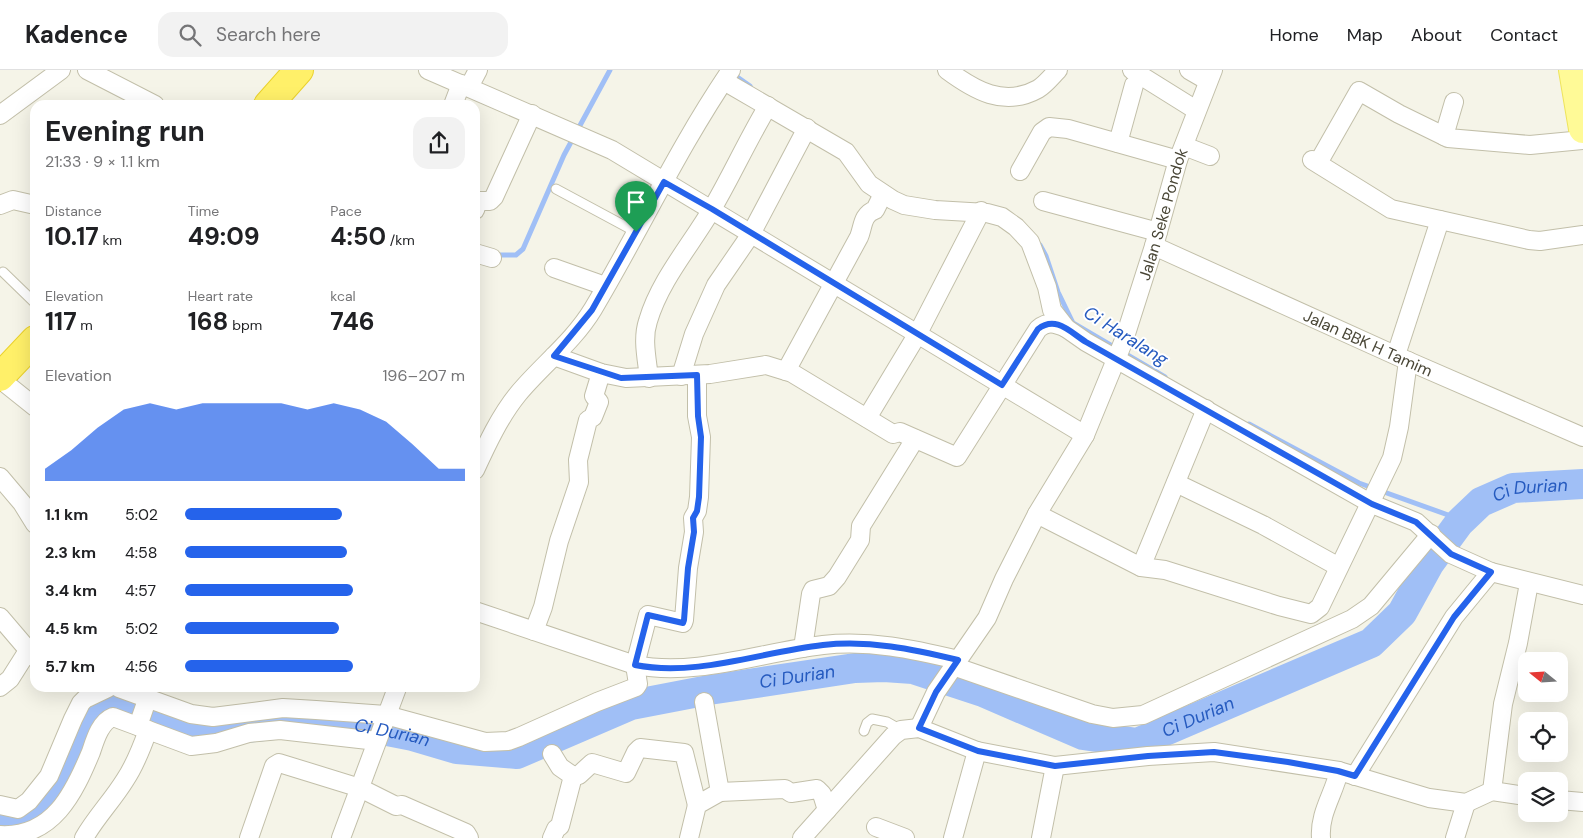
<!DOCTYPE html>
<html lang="en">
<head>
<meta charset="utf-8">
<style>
	:root { --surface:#fff; --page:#f2f2f2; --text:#202124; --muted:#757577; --line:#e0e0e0; --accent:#2563eb }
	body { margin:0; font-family:"DM Sans",sans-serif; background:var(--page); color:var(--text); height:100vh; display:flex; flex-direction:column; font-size:19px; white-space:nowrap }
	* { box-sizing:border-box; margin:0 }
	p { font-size:16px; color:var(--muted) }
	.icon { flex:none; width:28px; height:28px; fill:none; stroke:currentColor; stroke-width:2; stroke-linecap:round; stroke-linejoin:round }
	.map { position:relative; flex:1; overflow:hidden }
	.drawer { position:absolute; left:30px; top:30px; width:450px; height:592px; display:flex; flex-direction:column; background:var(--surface); border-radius:15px; box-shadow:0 5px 20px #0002 }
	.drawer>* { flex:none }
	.needle { width:32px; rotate:288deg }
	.controls { position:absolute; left:1518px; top:582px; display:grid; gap:10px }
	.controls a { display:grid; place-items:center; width:50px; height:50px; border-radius:10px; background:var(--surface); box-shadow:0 5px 20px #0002; font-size:25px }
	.pin { position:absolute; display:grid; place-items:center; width:42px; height:42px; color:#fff; margin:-51px -21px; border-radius:50% 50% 50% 0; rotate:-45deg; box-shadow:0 0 5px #0007 }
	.pin .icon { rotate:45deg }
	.round { display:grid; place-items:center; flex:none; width:52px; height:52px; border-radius:15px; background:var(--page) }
	.headline { display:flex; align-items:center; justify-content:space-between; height:85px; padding:0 15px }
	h1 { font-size:28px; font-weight:700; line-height:38px }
	.stats { display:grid; grid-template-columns:repeat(3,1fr); gap:8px; height:85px; padding:5px 15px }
	.stats div { display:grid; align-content:center }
	.stats b { font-size:25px; font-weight:700 }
	.stats small { font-size:14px; font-weight:400 }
	.stats p { font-size:14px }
	.chart { height:140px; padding:10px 15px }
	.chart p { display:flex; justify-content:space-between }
	.chart svg { width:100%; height:90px; margin-top:5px; fill:var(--accent); opacity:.7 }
	ul { padding:0 15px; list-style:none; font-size:16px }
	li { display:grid; grid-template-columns:80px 60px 1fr; align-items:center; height:38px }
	li i { height:12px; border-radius:6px; background:var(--accent) }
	header { display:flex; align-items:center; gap:30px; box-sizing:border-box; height:70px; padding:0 25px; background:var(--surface); border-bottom:1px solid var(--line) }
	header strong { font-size:24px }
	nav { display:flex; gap:28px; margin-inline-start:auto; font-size:18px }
	.search { width:350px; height:45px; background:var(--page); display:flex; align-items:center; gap:12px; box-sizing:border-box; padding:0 18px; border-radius:15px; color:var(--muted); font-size:19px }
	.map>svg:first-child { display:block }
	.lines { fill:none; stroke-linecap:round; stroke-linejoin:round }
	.stream { stroke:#a0bff6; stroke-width:5 }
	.river { stroke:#a0bff6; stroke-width:30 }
	.lane-casing { stroke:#c2bfa9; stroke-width:11 }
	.street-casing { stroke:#c2bfa9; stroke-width:20 }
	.primary-casing { stroke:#eee45d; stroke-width:30 }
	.highway-casing { stroke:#ead12d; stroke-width:30 }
	.lane { stroke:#fff; stroke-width:9 }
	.street { stroke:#fff; stroke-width:18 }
	.primary { stroke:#fffa97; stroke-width:28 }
	.highway { stroke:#fff069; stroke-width:28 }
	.route-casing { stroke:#fff; stroke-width:10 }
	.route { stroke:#2563eb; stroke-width:6 }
	.labels { text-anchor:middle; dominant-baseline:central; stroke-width:4; stroke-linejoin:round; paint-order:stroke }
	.street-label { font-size:16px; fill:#494636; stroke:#fff }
	.water-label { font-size:18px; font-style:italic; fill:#255abf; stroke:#fff }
</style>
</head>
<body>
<header>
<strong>Kadence</strong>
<div class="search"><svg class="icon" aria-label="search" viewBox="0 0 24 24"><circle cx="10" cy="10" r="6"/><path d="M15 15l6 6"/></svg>Search here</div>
<nav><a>Home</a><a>Map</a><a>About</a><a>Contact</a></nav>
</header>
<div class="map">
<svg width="1583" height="768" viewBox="0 0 1583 768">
	<rect width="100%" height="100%" fill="#f5f4e8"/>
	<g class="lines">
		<g class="stream">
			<polyline points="733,4 750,16"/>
			<polyline points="1040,175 1046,186 1058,222 1073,253 1165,307"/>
			<polyline points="495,185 516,185 523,179 564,85 610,0"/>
			<polyline points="1249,354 1359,413 1462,450"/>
		</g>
		<path class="river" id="s1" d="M 0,749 L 35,752 L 75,696 L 107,630 L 134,629 L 194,664 L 326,649 L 413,666 L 457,679 L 517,684 L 631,635 L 709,620 L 855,598 L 884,597 L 913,599 L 983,622 L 1083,665 L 1137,673 L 1371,573 L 1402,543 L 1429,494 L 1459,453 L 1481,432 L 1513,418 L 1583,414"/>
		<g class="lane-casing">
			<g id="lane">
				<polyline points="556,119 636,162"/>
				<polyline points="3,202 35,233"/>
				<polyline points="864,661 867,653 872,649 887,652 901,660"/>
			</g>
		</g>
		<g class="street-casing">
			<g id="street">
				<polyline points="87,0 155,35"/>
				<polyline points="428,0 612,80 1085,365"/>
				<path d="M 947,0 C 974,20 1004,38 1038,19 C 1045,15 1052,6 1058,0"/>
				<polyline points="1132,0 1196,40"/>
				<polyline points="1189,0 1208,11"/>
				<polyline points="724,11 846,82 869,114 893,130 904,135 935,140 987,143 1002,147 1016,157 1030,172 1047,217 1052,240 1066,258 1086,272 1372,434 1416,452 1451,484 1491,502 1583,525"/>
				<polyline points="469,17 478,0"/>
				<polyline points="1454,32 1444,66 1448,68 1530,75 1583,70"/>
				<polyline points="453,35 461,14"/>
				<polyline points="0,45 61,0"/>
				<polyline points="1118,73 1134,15"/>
				<polyline points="1184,76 1210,86"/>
				<polyline points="1312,90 1391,139 1529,170 1540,171 1583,165"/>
				<polyline points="1318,93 1359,21 1399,44 1444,66"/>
				<polyline points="1020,101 1042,62 1049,57 1068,59 1178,90"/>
				<polyline points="1043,131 1158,162"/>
				<polyline points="0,135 13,130 35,135"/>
				<polyline points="475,140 478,131 490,131 494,127 532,44"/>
				<path id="s2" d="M 1154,176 L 1408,291 L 1583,367"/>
				<polyline points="475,183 492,188"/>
				<polyline points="554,198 605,216"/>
				<polyline points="1396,285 1440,150"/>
				<path d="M 554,286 L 601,303 L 626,308 L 710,304 L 766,295 L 792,303 L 893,364 L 900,362 L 957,387 L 1038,259 C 1048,251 1054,253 1066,258"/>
				<path d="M 786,301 L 859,167 C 863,158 862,144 875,140 L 883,124"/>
				<polyline points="681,306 694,264 716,215 751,164 807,58"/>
				<path d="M 649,308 C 647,289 642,269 648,251 C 660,210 691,175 712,139 C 732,105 748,69 768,36"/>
				<polyline points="0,309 35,337"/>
				<polyline points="867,348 917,265 981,141"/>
				<path d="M 475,400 C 487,374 500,346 518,324 C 542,295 573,272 593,239 C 640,160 679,76 731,0"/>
				<polyline points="0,407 22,433 35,454"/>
				<polyline points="1176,413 1263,455 1339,497"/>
				<polyline points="1037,444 1141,497 1165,500 1279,536 1311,544 1320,537 1392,388 1399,357 1408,291"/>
				<polyline points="1141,497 1206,339"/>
				<path d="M 475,541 L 635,595 C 697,607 761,582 823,575 C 870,570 912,579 958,590"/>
				<polyline points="0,547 35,588"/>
				<polyline points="534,561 543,537 559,471 579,412 578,390 588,350 593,347 599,332 594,326 601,303"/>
				<polyline points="803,578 811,524 813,520 829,516 837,507 860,470 861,456 915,369"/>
				<polyline points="953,596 1092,644 1113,648 1143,645 1352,549 1371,536 1431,464"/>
				<polyline points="0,617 10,609 29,579"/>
				<polyline points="119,618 191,644 213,647 283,638 316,640 386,645 485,672 508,671 519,667 597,632 636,617 638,614 635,595 648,545 683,553 684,550 688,498 694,462 693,448 697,441 699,427 701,367 697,346 697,305"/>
				<polyline points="138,656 148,627"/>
				<path id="s3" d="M 919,658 L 936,622 L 987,548 L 1004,509 L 1037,444 L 1085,365 L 1124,270 L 1154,176 L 1178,90 L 1213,0"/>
				<polyline points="552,684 560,697 573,706 560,756 556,759 552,768"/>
				<polyline points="573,706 579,705 592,693 626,703 636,682 640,678 684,683 697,735"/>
				<polyline points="1355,706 1454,547 1491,502"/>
				<polyline points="1492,721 1503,634 1518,573 1529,513"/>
				<polyline points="720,722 785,719 791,723 817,719 822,724 827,740"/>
				<polyline points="1559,730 1583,732"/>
				<polyline points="0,735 18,739 29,731 49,706 73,649 81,633 85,629 108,618"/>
				<polyline points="876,757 905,768"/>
				<path d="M 0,765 C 53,768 74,723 91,682 C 95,670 100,652 113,647 L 191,676 L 216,673 L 249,663 L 280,660 L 377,671"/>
				<path d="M 84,768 C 96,747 112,731 125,710 C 135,695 142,677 148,660"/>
				<polyline points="249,768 274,696 279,693 360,718 396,736 402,735 466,763 469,768"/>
				<polyline points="341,768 397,618"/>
				<polyline points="689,768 697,735 720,722 704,632"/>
				<polyline points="802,768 893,666 901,660 919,658 977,681 1055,696 1148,686 1214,682 1339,701 1429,728 1466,733 1492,721 1526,726"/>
				<polyline points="953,768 977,681"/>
				<polyline points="1041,768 1055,696"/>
				<path d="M 1321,768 C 1319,743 1334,724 1339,701"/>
				<polyline points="1455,768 1466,733"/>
			</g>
		</g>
		<g class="primary-casing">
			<polyline id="primary" points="1573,0 1583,59"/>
		</g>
		<g class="highway-casing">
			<g id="highway">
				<polyline points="268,35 299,0"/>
				<polyline points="0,307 35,270"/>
			</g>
		</g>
		<use href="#lane" class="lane"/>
		<use href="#street" class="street"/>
		<use href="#primary" class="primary"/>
		<use href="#highway" class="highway"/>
	</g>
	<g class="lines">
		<g class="route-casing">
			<path id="route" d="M 664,112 L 712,139 L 1002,315 L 1038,259 C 1056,245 1070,262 1086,272 L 1372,434 L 1416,452 L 1451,484 L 1491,502 L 1454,547 L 1355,706 L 1338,701 L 1288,692 L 1214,682 L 1148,686 L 1055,696 L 978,681 L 919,658 L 936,622 L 958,590 C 912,579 870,570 823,575 C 761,582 697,607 635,595 L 648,545 L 683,553 L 684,550 L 688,498 L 694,462 L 693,448 L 697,441 L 699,427 L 701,367 L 698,346 L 697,305 L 621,308 L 554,286 L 592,240 Z"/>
		</g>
		<use href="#route" class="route"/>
	</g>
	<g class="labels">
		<g class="street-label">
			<text stroke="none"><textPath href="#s3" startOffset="572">Jalan Seke Pondok</textPath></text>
			<text stroke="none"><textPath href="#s2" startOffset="235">Jalan BBK H Tamim</textPath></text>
		</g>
		<g class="water-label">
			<text transform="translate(1126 266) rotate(32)">Ci Haralang</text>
			<text stroke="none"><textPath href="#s1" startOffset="1734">Ci Durian</textPath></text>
			<text stroke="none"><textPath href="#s1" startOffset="894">Ci Durian</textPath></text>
			<text stroke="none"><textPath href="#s1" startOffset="1314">Ci Durian</textPath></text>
			<text stroke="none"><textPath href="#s1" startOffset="474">Ci Durian</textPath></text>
		</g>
	</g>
</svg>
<div class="controls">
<a><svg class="needle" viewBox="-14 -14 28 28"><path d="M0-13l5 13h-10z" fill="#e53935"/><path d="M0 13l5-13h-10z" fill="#757577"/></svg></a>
<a><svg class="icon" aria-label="locate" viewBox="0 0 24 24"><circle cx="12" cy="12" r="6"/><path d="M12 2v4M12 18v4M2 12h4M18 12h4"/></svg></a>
<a><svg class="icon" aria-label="layers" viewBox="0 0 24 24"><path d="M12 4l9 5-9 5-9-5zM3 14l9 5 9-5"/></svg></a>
</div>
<div class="pin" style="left:636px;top:162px;background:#1e9e55"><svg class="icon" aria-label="arrive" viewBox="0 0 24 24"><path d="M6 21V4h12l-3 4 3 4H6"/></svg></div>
<section class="drawer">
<div class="headline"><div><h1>Evening run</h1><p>21:33 · 9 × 1.1 km</p></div><a class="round"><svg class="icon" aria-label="share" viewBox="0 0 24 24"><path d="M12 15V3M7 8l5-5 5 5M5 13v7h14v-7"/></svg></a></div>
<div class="stats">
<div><p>Distance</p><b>10.17<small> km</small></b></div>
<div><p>Time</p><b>49:09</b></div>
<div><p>Pace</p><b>4:50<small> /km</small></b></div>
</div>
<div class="stats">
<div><p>Elevation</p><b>117<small> m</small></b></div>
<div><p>Heart rate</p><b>168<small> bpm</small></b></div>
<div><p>kcal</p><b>746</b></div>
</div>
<div class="chart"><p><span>Elevation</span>196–207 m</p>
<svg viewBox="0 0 160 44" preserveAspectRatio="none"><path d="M0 44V38L10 29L20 18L30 9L40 6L50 9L60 6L70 6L80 6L90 6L100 9L110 6L120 9L130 15L140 26L150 38L160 38V44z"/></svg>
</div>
<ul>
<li><b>1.1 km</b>5:02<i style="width:56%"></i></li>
<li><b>2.3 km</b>4:58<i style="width:58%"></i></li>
<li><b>3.4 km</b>4:57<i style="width:60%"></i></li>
<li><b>4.5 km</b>5:02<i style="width:55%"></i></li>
<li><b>5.7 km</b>4:56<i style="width:60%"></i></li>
</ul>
</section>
</div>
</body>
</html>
